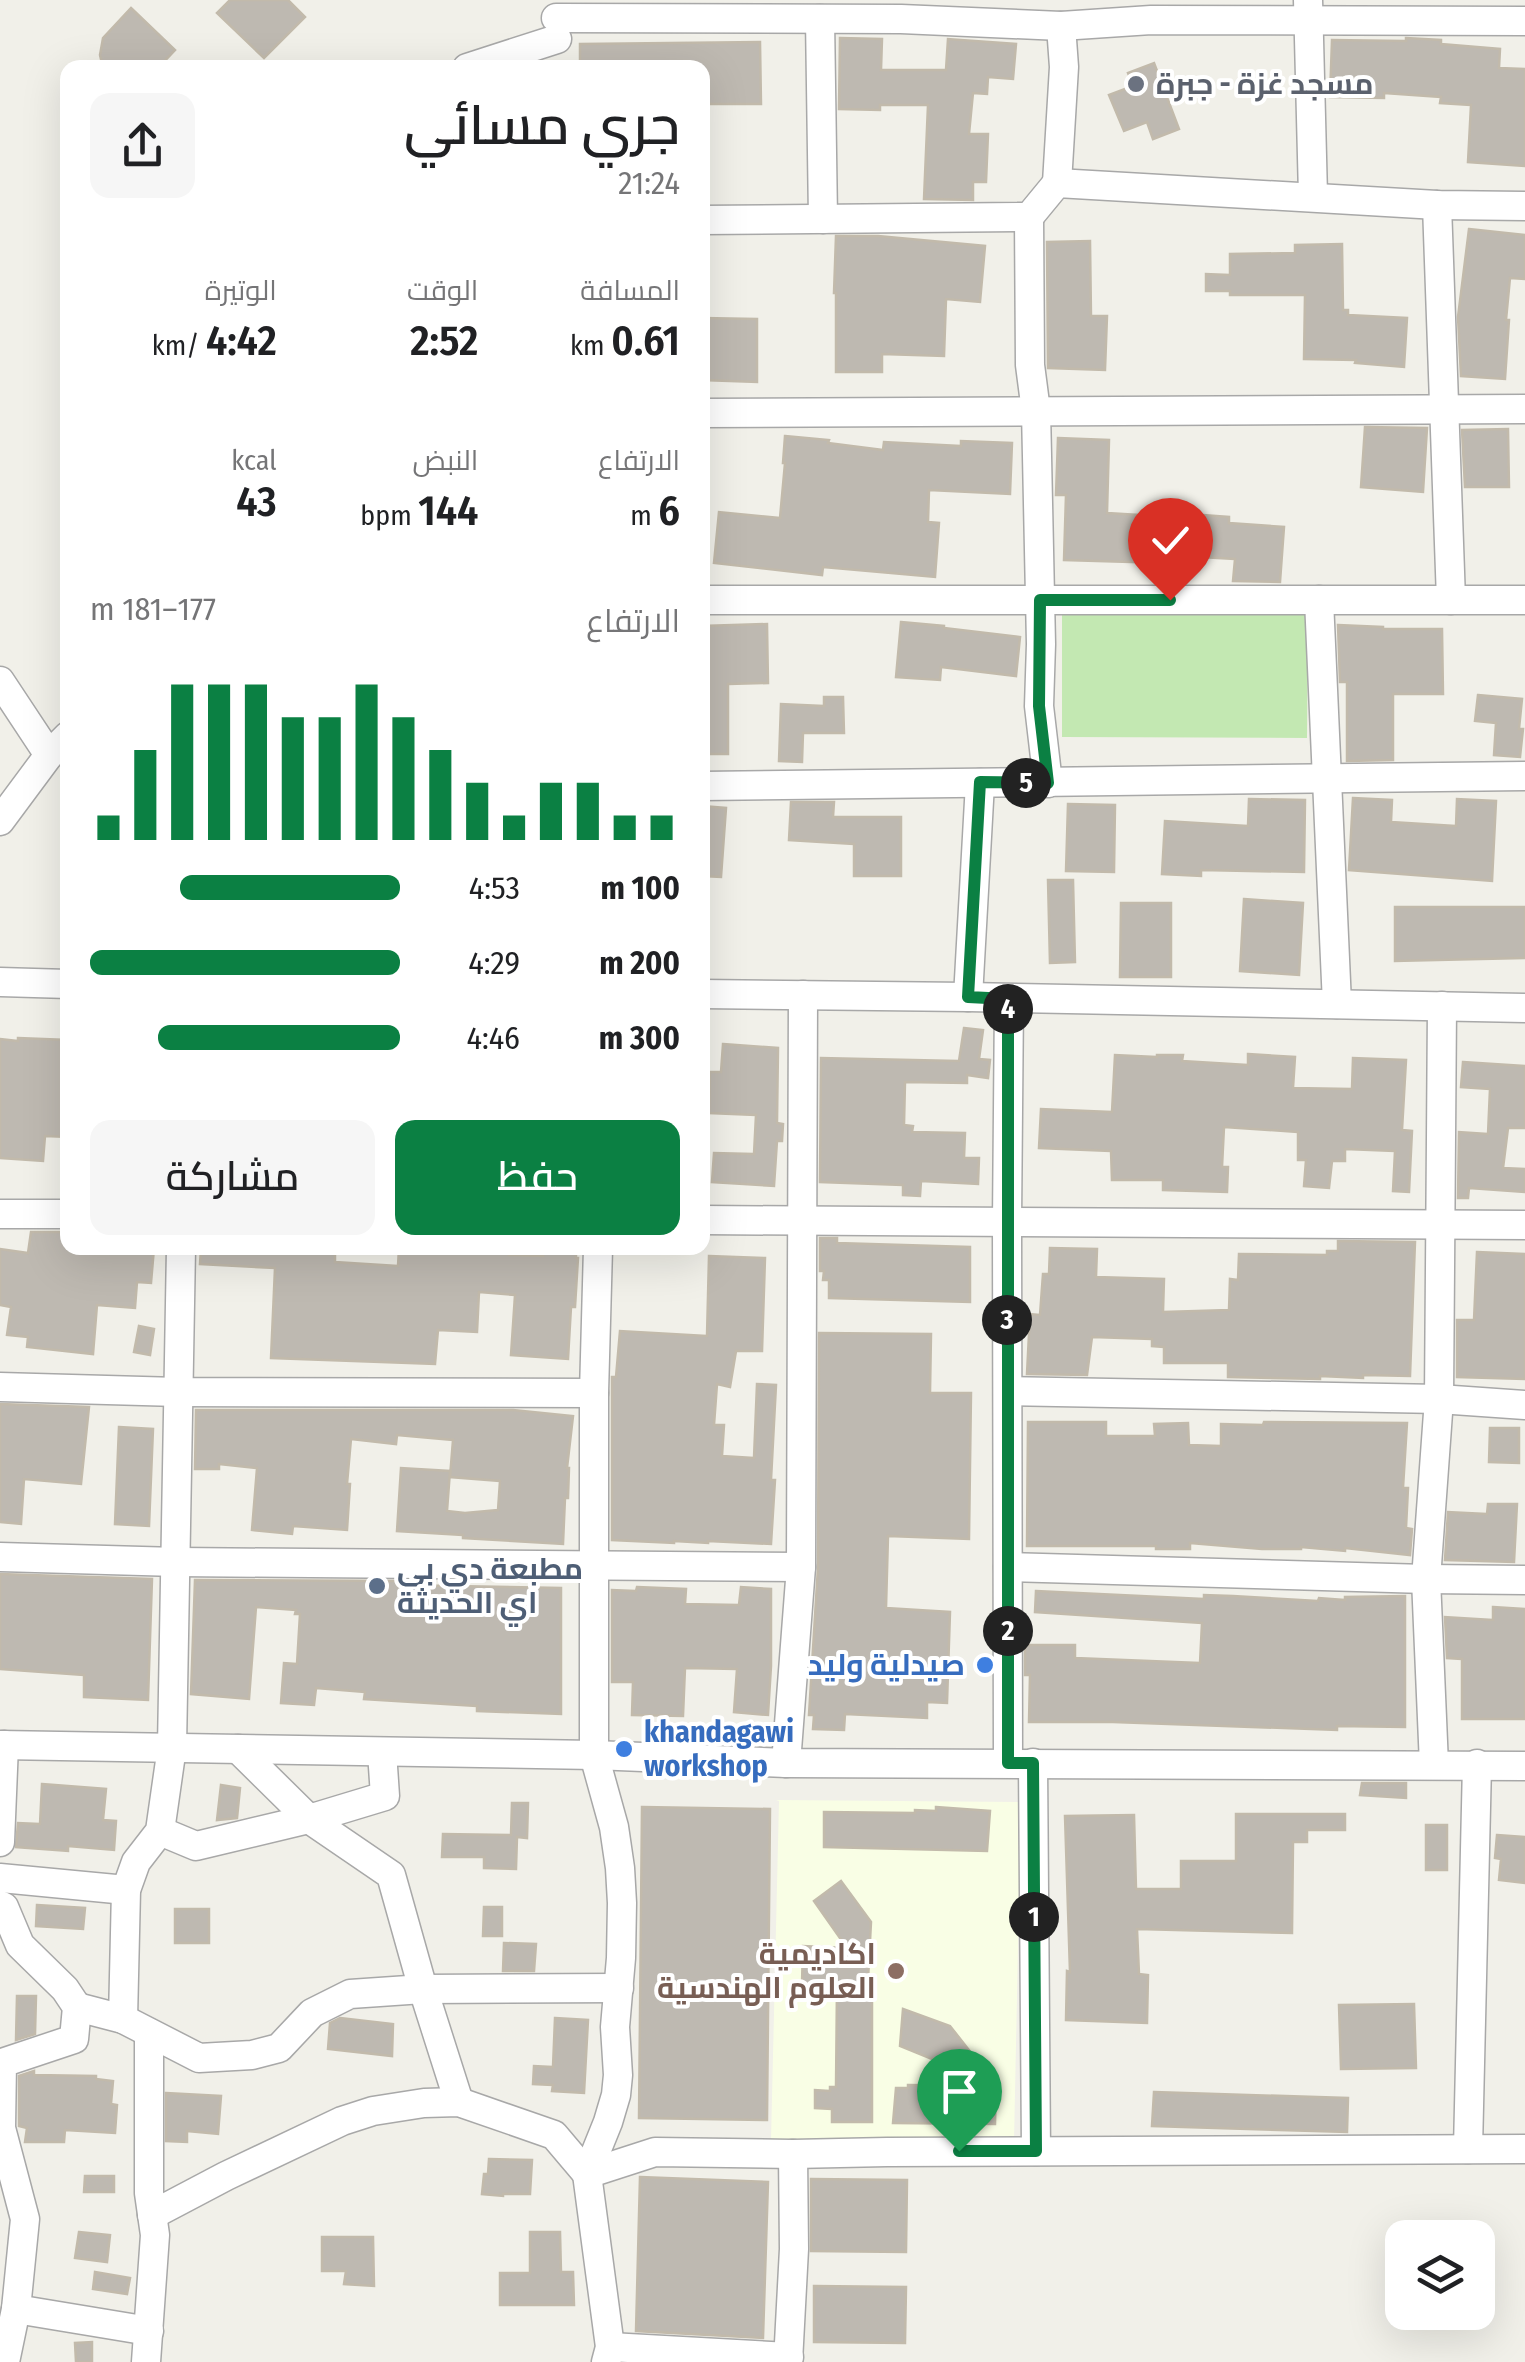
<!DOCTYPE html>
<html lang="ar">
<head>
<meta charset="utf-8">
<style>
	:root { --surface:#fff; --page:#f6f6f6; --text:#202124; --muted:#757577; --accent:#0b8043 }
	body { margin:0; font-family:"Fira Sans Condensed",Cairo,sans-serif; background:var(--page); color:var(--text); direction:rtl; height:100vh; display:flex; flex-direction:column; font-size:38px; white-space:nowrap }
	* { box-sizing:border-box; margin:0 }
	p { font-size:32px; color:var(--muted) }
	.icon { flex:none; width:55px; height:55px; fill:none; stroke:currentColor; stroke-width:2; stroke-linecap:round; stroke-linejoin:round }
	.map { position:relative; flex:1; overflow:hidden; direction:ltr }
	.side { position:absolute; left:60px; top:60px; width:650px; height:1195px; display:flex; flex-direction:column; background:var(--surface); border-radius:20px; box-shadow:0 10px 40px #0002; direction:rtl }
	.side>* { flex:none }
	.buttons { position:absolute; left:1385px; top:2220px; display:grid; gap:20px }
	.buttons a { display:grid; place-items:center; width:110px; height:110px; border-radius:20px; background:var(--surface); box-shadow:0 10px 40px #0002; font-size:50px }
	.pin { position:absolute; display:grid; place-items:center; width:85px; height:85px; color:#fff; margin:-102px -42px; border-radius:50% 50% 50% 0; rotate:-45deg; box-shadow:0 0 10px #0007 }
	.pin .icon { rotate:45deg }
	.km { position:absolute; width:50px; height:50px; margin:-25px; border-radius:50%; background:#222; color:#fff; font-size:28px; line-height:50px; text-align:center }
	.round { display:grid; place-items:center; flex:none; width:105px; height:105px; border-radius:20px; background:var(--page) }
	.overview { display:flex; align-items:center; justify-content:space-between; height:170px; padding:0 30px }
	h1 { font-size:55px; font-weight:600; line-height:75px }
	.stats { display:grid; grid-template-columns:repeat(3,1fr); gap:15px; height:170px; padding:10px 30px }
	.stats div { display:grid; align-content:center }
	.stats b { font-size:42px; font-weight:600 }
	.stats small { font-size:28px; font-weight:400 }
	.stats p { font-size:28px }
	.chart { height:280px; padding:20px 30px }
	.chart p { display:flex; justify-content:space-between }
	.chart svg { width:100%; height:180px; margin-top:10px; stroke:var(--accent); stroke-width:6 }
	.action { display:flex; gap:20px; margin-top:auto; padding:20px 30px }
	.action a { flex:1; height:115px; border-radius:20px; background:var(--accent); color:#fff; font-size:40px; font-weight:600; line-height:115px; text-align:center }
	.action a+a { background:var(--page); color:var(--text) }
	ul { padding:0 30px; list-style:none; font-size:32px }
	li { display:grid; grid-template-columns:160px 120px 1fr; align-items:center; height:75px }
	li i { height:25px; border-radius:12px; background:var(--accent) }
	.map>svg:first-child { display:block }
	.education { fill:#f9fee5 }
	.grass { fill:#c3e8b2 }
	.building { fill:#beb9b1; stroke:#c2baab; stroke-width:2.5 }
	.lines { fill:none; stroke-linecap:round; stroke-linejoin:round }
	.minor-casing { stroke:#a8a8a8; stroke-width:31 }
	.minor { stroke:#fff; stroke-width:28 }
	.route-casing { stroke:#fff; stroke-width:20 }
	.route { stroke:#0b8043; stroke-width:12 }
	.worship-dot { fill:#6b7280; stroke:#fff; stroke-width:4 }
	.service-dot { fill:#5c6f8a; stroke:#fff; stroke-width:4 }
	.shop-dot { fill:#3f7fe0; stroke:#fff; stroke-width:4 }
	.education-dot { fill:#8d6e63; stroke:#fff; stroke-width:4 }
	.labels { text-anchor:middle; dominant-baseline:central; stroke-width:8; stroke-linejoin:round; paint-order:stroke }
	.worship-label { font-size:30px; font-weight:bold; fill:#5b616d; stroke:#fff; text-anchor:start }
	.service-label { font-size:30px; font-weight:bold; fill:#4e5e75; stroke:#fff; text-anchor:start }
	.shop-label { font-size:30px; font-weight:bold; fill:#366cbe; stroke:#fff; text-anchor:end }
	.education-label { font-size:30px; font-weight:bold; fill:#785e54; stroke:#fff; text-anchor:end }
</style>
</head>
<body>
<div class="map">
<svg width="1525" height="2362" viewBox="0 0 1525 2362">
	<rect width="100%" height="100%" fill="#f1f0e9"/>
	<polygon class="education" points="776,1800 1021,1802 1014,2141 771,2140 779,1801"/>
	<polygon class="grass" points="1062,607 1308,607 1307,738 1062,737"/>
	<g class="building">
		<polygon points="230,0 288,0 305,17 264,58 217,13"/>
		<polygon points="131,8 175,50 158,68 103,68 100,55 103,38"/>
		<polygon points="840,38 882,39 881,70 946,70 948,39 1016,44 1013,79 988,77 987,94 973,93 969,134 988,134 986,182 973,182 973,200 924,199 928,105 880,105 880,110 839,109"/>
		<polygon points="1406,38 1441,40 1441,44 1500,49 1499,68 1525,69 1525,166 1468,162 1471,105 1440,103 1441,97 1384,93 1384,98 1330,97 1332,40 1406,41"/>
		<polygon points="760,42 761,104 702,104 702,68 580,68 580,44"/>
		<polygon points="1154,63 1179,129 1153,139 1147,122 1124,131 1109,95 1133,86 1128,73"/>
		<polygon points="1469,229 1525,235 1525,279 1510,278 1506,320 1509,320 1505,379 1461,376 1458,317"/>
		<polygon points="836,236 878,236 985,246 980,302 946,299 944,356 882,354 882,372 836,372 836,293 834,293"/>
		<polygon points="1090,241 1091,316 1107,316 1105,370 1048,368 1047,242"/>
		<polygon points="1342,244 1343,310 1348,310 1348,315 1407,318 1404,367 1355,363 1356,360 1304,359 1305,295 1230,295 1230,291 1206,291 1206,274 1230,275 1230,254 1295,253 1295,245"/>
		<polygon points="702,318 757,319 757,382 702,380"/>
		<polygon points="1365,427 1427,428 1423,492 1361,487"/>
		<polygon points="1508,429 1509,487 1465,487 1462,430"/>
		<polygon points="785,436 829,440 828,443 883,450 884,442 961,446 961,441 1012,443 1010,494 929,490 928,522 939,523 935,577 823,567 822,575 714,563 719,512 780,518 785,463 783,463"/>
		<polygon points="1058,438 1109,440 1107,513 1190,518 1190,514 1229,517 1229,523 1284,527 1280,582 1233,581 1235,559 1165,555 1164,563 1064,560 1066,495 1056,495"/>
		<polygon points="901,622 944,626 944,628 1020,637 1016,676 941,667 940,680 896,677"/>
		<polygon points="767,624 768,683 728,684 728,754 702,754 702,626"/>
		<polygon points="1338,625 1383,627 1383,629 1442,629 1443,694 1393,694 1393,760 1347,761 1347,682 1340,682"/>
		<polygon points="1478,695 1522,699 1519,729 1523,729 1520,757 1494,755 1496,723 1475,721"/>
		<polygon points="824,697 843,697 844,733 803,733 802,762 779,761 781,704 824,706"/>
		<polygon points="1353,798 1392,800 1391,822 1456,826 1457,799 1496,801 1492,881 1349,870"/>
		<polygon points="1249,799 1305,800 1304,872 1201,870 1201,876 1162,874 1165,821 1248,826"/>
		<polygon points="791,802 834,802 833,817 901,817 901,876 854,876 854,844 789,840"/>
		<polygon points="1068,804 1115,805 1114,872 1066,871"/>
		<polygon points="702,806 726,808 721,877 702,876"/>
		<polygon points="1048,880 1073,880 1075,962 1050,963"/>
		<polygon points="1244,899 1303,903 1299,975 1240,971"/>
		<polygon points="1121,903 1171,903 1171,977 1120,977"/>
		<polygon points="1395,907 1525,907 1525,958 1395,961"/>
		<polygon points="964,1028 983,1030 979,1059 990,1060 988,1078 967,1075 967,1083 905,1082 904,1125 913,1126 912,1132 965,1133 964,1158 979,1158 978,1184 921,1181 920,1196 903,1195 903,1185 820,1182 821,1058 959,1061"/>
		<polygon points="18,1038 68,1040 68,1137 45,1136 43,1161 0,1158 0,1039 18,1041"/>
		<polygon points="723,1044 778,1048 777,1123 783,1124 782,1141 777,1141 774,1186 712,1182 714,1153 754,1154 756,1115 709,1113 710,1072 721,1072"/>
		<polygon points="1248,1054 1295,1057 1293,1088 1352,1089 1353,1058 1406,1060 1402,1130 1412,1131 1409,1192 1393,1191 1395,1151 1345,1149 1345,1161 1332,1161 1329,1188 1304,1186 1306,1160 1298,1160 1298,1132 1224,1127 1222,1167 1228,1167 1227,1192 1163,1190 1163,1180 1112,1180 1111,1151 1039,1148 1041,1109 1112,1112 1115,1055 1157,1057 1157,1055 1183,1055 1182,1061 1248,1065"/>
		<polygon points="1463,1062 1525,1066 1525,1128 1508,1128 1503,1168 1525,1169 1525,1192 1469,1188 1468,1198 1458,1198 1459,1132 1488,1134 1490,1089 1461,1087"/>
		<polygon points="31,1232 68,1232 68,1248 99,1250 99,1248 154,1248 151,1283 137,1282 135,1308 97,1305 93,1354 27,1347 28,1337 7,1335 11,1307 0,1305 0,1249 28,1253"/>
		<polygon points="820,1238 837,1238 837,1243 970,1247 970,1302 829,1298 829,1280 823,1280 824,1271 820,1271"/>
		<polygon points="1338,1241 1415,1242 1410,1376 1363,1375 1363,1378 1320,1376 1320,1379 1228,1377 1228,1363 1164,1363 1164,1347 1152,1346 1152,1339 1092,1337 1087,1375 1027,1374 1030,1314 1040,1315 1043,1274 1049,1274 1050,1248 1097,1249 1096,1277 1164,1279 1163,1312 1229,1310 1230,1279 1238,1280 1239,1254 1327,1255 1327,1251 1338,1251"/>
		<polygon points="201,1248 335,1248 335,1262 398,1266 399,1248 441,1248 440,1250 486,1253 487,1248 510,1248 509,1255 543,1256 543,1248 576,1248 576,1258 578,1258 575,1307 571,1307 568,1359 511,1355 515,1295 479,1292 477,1332 438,1330 435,1364 271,1358 275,1268 200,1264"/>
		<polygon points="1477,1252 1525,1254 1525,1379 1457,1377 1457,1320 1474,1320"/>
		<polygon points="709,1256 765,1258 762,1351 736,1351 730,1387 717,1384 714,1425 724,1425 722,1456 754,1458 757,1384 776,1385 771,1480 775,1480 771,1544 708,1541 708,1543 674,1541 674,1543 612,1540 612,1377 616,1377 620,1331 707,1336"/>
		<polygon points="139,1326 154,1329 150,1355 134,1352"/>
		<polygon points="819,1333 931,1334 930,1393 971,1393 969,1539 888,1536 886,1608 950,1612 947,1703 927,1702 927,1718 845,1714 844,1730 813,1729 814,1715 809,1715 818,1567"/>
		<polygon points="0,1404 89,1407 81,1484 24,1479 21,1524 0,1522"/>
		<polygon points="196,1410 513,1410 573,1416 567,1468 569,1468 568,1498 565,1498 563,1544 463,1538 463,1535 397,1531 401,1468 450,1471 447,1511 465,1513 498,1510 500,1481 450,1477 453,1440 397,1435 396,1444 351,1439 347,1484 350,1484 347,1530 293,1526 292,1534 252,1530 257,1468 219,1464 219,1469 195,1469"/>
		<polygon points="1028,1422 1106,1422 1106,1436 1155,1436 1154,1424 1188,1423 1189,1445 1221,1446 1221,1424 1263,1425 1264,1422 1407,1423 1403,1488 1408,1488 1406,1528 1412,1529 1410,1555 1345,1548 1345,1551 1301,1547 1301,1549 1262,1549 1190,1543 1190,1549 1156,1549 1156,1546 1027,1546"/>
		<polygon points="119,1427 153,1429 149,1526 115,1524"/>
		<polygon points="1490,1428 1519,1428 1519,1463 1489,1462"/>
		<polygon points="1488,1504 1517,1504 1514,1562 1445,1560 1448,1512 1487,1514"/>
		<polygon points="0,1574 152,1579 148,1700 84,1697 84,1675 0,1669"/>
		<polygon points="195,1580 397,1581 397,1585 561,1588 561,1714 477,1711 477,1706 364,1699 365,1692 316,1688 314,1705 281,1703 284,1663 297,1664 300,1614 295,1614 296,1610 256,1607 249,1699 191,1694"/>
		<polygon points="637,1587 686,1589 685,1604 739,1605 741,1587 771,1589 771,1666 768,1715 734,1712 737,1669 685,1668 683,1716 632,1715 633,1682 612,1682 612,1590 636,1591"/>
		<polygon points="1036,1591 1204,1599 1204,1595 1233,1596 1318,1601 1319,1598 1345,1600 1345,1597 1405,1596 1405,1727 1337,1726 1337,1730 1113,1722 1029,1722 1030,1675 1025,1675 1025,1645 1075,1645 1075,1658 1200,1663 1202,1623 1035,1612"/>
		<polygon points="1493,1607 1525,1609 1525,1719 1462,1719 1462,1659 1447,1658 1445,1617 1493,1620"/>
		<polygon points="1362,1783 1406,1783 1406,1798 1360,1795"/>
		<polygon points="42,1784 106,1789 103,1820 116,1821 114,1850 68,1846 68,1851 16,1847 18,1823 40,1824"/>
		<polygon points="221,1785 240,1788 237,1818 217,1820"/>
		<polygon points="512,1803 528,1803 527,1838 517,1837 516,1869 484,1868 484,1857 442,1857 443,1834 511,1835"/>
		<polygon points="642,1807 770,1809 767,2120 639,2118"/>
		<polygon points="936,1807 990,1811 987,1851 824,1847 824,1812 915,1813 915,1810 936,1811"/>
		<polygon points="1236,1814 1345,1814 1345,1830 1307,1830 1307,1842 1293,1842 1292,1933 1137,1929 1139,1974 1148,1975 1147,2023 1066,2020 1067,1971 1070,1972 1065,1816 1134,1815 1136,1889 1181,1889 1181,1861 1236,1861"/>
		<rect x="1426" y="1825" width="21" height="45"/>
		<polygon points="1497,1835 1525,1837 1525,1883 1499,1880 1501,1859 1495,1858"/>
		<polygon points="841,1881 871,1922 868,1980 872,1980 872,2122 832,2122 832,2109 815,2108 815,2090 830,2091 830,2087 836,2087 837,1986 802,1984 803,1946 847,1948 814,1901"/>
		<polygon points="37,1905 85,1908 83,1929 36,1926"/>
		<polygon points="484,1907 502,1907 502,1936 483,1936"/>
		<rect x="175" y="1909" width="34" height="34"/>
		<polygon points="504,1943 536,1944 534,1971 503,1971"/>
		<polygon points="17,1996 36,1996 35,2034 16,2040"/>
		<polygon points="1414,2004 1416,2068 1341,2069 1339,2005"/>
		<polygon points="903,2009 950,2026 972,2054 976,2077 900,2046"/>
		<polygon points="340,2018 393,2024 392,2056 328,2049 330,2023"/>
		<polygon points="555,2018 588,2020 584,2093 552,2091 553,2085 533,2084 534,2066 553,2067"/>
		<polygon points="34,2071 34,2075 96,2076 96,2079 113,2081 111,2104 117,2105 115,2133 65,2130 64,2142 25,2142 27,2128 19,2126 19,2076"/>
		<polygon points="908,2085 996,2086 995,2124 893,2123 896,2088 908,2088"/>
		<polygon points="1154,2092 1348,2098 1347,2132 1152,2126"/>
		<polygon points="166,2093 221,2096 218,2134 187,2131 187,2142 166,2141"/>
		<polygon points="489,2159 532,2160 530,2194 503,2194 503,2196 482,2194 484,2174 488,2174"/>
		<polygon points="85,2176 114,2176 114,2192 84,2192"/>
		<polygon points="640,2177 768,2182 763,2338 636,2331"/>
		<polygon points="811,2179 907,2180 906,2252 811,2251"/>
		<polygon points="79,2232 110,2235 107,2262 75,2258"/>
		<polygon points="530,2232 560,2232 561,2272 573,2272 574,2305 500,2305 500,2273 530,2273"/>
		<polygon points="322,2237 373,2237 374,2286 344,2284 346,2271 322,2271"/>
		<polygon points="95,2272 130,2278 127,2294 93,2289"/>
		<polygon points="814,2286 906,2287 905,2343 814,2342"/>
		<polygon points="92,2342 92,2362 76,2362 75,2343"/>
	</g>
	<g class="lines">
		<g class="minor-casing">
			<g id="minor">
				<polyline points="1308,0 1313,196"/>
				<polyline points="556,18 901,19 1061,26 1151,20 1525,21"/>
				<polyline points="820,19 823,219"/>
				<polyline points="467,68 557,39"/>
				<polyline points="1057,183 1064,67 1061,26"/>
				<polyline points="1437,205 1451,600"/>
				<polyline points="1029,217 1030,365 1036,411 1037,456 1041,644 1039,706 1048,783"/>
				<polyline points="702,220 1029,217 1057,183 1437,205 1525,206"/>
				<polyline points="702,413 1525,409"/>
				<polyline points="702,600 1525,600"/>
				<polyline points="1319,600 1337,1004"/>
				<polyline points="0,681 49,755"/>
				<polyline points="702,786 1525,776"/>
				<polyline points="0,821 49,755 68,736"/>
				<polyline points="0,982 68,984"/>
				<polyline points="702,994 968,997 1525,1008"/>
				<polyline points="968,997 980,783"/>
				<polyline points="0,1214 68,1214"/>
				<polyline points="702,1220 1525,1225"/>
				<polyline points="598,1248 594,1393 594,1755 614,1827 620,1868 622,1903 621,1958 615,2027 618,2075 616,2095 608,2122 587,2174 610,2347 606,2362"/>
				<polyline points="0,1387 178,1392 594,1393"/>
				<polyline points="1008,1391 1439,1399 1525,1405"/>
				<polyline points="0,1557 177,1562 801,1567"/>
				<polyline points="1008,1567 1426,1579 1525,1580"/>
				<polyline points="0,1745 594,1755 786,1763 1525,1766"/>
				<polyline points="238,1749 309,1819 391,1875 423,1989 459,2102"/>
				<polyline points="786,1763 801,1567 803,995"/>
				<polyline points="1008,1763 1007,1221 1009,999"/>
				<polyline points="1033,1763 1036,2151"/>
				<polyline points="1434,1765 1426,1579 1439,1399 1442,1006"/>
				<polyline points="160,1831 196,1846 309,1819 385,1796 382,1752"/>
				<polyline points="0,1842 4,1745"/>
				<polyline points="0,1878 126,1890"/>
				<polyline points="0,1905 4,1907 20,1945 65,1989 77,2007 74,2039 2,2063 1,2128 25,2219 16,2309 5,2362"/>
				<polyline points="77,2007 123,2019 199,2058 252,2055 279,2048 312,2013 350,1994 423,1989 619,1988"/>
				<polyline points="123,2019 126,1890 136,1862 160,1831 172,1747 181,1248"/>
				<polyline points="1468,2149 1477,1764"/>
				<polyline points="587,2174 655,2152 793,2154 887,2152 1525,2149"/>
				<polyline points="152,2215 226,2176 342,2121 373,2111 424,2103 459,2102 554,2135 587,2174"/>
				<polyline points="16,2309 149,2331"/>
				<polyline points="610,2347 789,2357"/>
				<polyline points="146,2362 155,2235 149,2193 149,2033"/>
				<polyline points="788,2362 794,2249 793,2154"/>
			</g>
		</g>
		<use href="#minor" class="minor"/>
	</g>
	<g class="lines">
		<g class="route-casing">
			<polyline id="route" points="959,2151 1036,2151 1033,1763 1008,1763 1008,999 968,997 980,782 1048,783 1039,706 1040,600 1170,600"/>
		</g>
		<use href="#route" class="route"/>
	</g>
	<circle class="worship-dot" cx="1136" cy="84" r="10"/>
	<circle class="service-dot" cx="377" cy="1586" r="10"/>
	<g class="shop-dot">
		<circle cx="985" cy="1665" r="10"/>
		<circle cx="624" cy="1749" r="10"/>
	</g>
	<circle class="education-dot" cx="896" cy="1971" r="10"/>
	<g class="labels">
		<g class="worship-label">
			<text x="1156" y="84">مسجد غزة - جبرة</text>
		</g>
		<g class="service-label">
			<text x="397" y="1569">مطبعة دي بي<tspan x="397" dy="34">اي الحديثة</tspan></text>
		</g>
		<g class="shop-label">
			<text x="965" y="1665">صيدلية وليد</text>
			<text x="644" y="1732" text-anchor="start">khandagawi<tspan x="644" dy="34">workshop</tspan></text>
		</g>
		<g class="education-label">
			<text x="876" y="1954">اكاديمية<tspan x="876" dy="34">العلوم الهندسية</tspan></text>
		</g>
	</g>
</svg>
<div class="buttons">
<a><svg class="icon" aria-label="layers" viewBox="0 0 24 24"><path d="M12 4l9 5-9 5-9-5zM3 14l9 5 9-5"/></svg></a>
</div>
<div class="pin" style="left:959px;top:2151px;background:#1e9e55"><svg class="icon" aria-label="arrive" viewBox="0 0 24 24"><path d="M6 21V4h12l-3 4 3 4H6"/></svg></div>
<div class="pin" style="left:1170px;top:600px;background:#d93025"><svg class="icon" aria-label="check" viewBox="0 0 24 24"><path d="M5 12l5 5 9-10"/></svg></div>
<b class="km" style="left:1034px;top:1917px">1</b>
<b class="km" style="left:1008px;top:1631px">2</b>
<b class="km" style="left:1007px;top:1320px">3</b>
<b class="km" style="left:1008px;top:1009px">4</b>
<b class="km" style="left:1026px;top:783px">5</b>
<section class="side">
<div class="overview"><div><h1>جري مسائي</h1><p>21:24</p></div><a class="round"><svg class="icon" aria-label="share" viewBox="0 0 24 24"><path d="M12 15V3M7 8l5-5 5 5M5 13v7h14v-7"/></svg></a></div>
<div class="stats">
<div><p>المسافة</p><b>0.61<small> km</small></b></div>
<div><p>الوقت</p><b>2:52</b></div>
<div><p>الوتيرة</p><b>4:42<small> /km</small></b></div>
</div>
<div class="stats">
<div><p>الارتفاع</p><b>6<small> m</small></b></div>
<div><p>النبض</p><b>144<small> bpm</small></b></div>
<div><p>kcal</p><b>43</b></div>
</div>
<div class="chart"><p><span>الارتفاع</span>177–181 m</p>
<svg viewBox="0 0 160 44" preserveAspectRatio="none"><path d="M5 44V38M15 44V22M25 44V6M35 44V6M45 44V6M55 44V14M65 44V14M75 44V6M85 44V14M95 44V22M105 44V30M115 44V38M125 44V30M135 44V30M145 44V38M155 44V38"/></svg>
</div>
<ul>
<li><b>100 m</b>4:53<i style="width:71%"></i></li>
<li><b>200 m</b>4:29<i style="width:100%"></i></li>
<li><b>300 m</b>4:46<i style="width:78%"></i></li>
</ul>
<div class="action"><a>حفظ</a><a>مشاركة</a></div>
</section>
</div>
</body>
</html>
